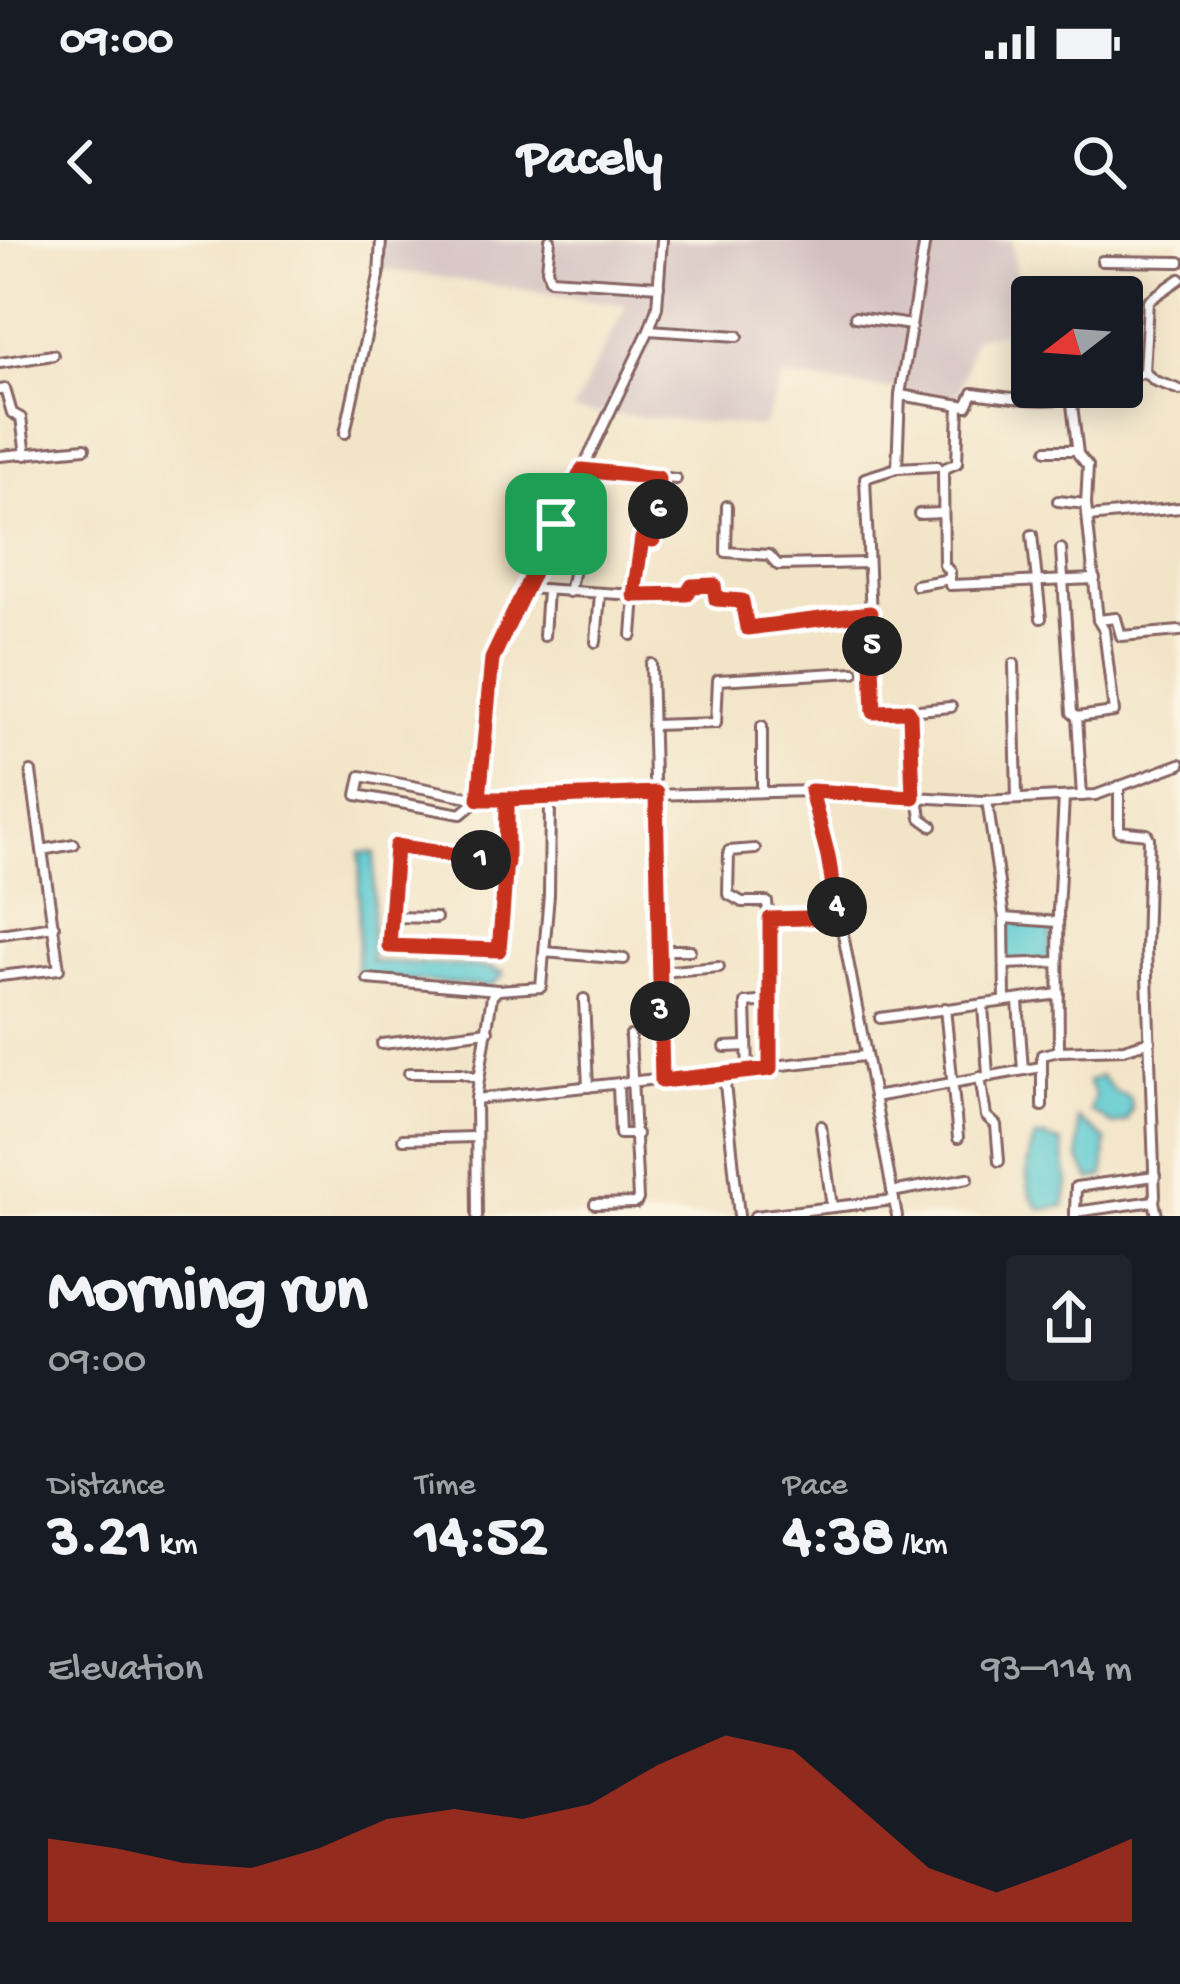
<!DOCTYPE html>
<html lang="en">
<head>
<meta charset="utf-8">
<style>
	:root { --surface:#171b24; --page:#20242c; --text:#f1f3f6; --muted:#9ea1a6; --accent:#c8321e }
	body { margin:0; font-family:"Gochi Hand",sans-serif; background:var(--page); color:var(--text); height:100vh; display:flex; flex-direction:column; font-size:45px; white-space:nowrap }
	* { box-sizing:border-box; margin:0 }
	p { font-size:39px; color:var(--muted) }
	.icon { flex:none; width:66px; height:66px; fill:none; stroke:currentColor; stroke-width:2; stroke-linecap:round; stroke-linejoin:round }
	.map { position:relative; height:976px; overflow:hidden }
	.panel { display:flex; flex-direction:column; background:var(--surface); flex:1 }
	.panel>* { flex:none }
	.needle { width:78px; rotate:253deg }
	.controls { position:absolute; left:1011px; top:36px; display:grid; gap:24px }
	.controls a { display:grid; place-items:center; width:132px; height:132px; border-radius:12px; background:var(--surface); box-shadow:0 6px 30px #0003; font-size:60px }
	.pin { position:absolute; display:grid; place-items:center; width:102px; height:102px; color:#fff; margin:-51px; border-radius:24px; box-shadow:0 6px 18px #0006 }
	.km { position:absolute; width:60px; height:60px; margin:-30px; border-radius:50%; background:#222; color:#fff; font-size:33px; line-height:60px; text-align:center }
	.round { display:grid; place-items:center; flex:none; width:126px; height:126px; border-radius:12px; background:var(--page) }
	.summary { display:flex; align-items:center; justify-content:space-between; height:204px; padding:0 48px }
	h1 { font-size:66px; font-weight:700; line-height:90px }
	.metrics { display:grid; grid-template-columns:repeat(3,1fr); gap:18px; height:204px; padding:12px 48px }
	.metrics div { display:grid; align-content:center }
	.metrics b { font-size:60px; font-weight:700 }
	.metrics small { font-size:33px; font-weight:400 }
	.metrics p { font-size:33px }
	.chart { height:336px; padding:24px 48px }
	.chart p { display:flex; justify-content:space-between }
	.chart svg { width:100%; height:216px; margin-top:12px; fill:var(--accent); opacity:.7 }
	.status { display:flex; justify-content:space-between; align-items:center; height:84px; padding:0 60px; background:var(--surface); direction:ltr }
	.status svg { height:33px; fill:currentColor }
	header { display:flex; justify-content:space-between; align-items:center; height:156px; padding:0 48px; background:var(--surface); font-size:54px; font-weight:700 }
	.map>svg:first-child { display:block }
	.industrial { fill:#d2bfc0 }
	.water { fill:#5dcad1; stroke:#54747e; stroke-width:3 }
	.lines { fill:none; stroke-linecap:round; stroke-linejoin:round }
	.minor-casing { stroke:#856462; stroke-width:14 }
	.minor { stroke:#fff; stroke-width:8 }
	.route-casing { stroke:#fff; stroke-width:24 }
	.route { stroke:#c8321e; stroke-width:15 }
</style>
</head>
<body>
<div class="status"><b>09:00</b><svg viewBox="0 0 49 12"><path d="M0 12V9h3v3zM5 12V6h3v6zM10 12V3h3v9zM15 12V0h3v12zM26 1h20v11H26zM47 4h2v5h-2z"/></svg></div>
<header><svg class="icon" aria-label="back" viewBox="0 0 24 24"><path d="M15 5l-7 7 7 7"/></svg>Pacely<svg class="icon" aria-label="search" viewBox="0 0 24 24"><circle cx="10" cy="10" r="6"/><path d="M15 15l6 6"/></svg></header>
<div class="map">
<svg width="1180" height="976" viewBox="0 0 1180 976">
	<rect width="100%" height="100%" fill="#fcf5e5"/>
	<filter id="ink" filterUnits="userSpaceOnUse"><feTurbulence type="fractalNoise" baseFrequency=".00833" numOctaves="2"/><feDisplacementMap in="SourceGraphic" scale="24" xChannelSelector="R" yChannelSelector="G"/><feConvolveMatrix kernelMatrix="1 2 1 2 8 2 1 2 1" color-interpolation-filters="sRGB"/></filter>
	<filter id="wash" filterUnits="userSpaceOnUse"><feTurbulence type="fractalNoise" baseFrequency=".004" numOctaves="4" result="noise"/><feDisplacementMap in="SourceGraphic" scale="48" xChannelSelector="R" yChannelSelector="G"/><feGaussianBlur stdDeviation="2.7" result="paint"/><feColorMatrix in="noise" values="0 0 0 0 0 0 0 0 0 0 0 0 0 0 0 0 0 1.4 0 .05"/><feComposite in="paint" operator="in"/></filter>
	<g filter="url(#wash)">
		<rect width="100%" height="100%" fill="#f2e4c7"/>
		<polygon class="industrial" points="380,0 1012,0 1023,89 974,97 958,157 783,137 763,187 573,171 626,65 378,28"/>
		<g class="water">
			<polygon points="360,613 375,613 371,721 493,728 494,731 502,731 503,736 490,746 357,737"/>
			<polygon points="1005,681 1052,684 1049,722 1005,723"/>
			<polygon points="1101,836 1115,852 1130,857 1132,868 1127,881 1113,885 1090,871 1095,855 1088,842"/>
			<polygon points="1078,879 1106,900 1104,936 1091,940 1079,919"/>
			<path d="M 1043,897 L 1062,903 L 1068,943 L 1064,966 L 1041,970 C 1022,950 1025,923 1035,898 Z"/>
		</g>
	</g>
	<g filter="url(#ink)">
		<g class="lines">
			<g class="minor-casing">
				<g id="minor">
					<polyline points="550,0 547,29 550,39 659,46"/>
					<polyline points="662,0 657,67 649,90 492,419 479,559 814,551 982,561 1040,558 1096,555 1180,524"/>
					<polyline points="1102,21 1180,22"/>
					<polyline points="855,77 911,85"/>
					<polyline points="649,90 738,96"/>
					<polyline points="0,123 53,115"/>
					<polyline points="1144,132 1148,61 1180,39"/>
					<polyline points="1144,132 1155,141 1180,150"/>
					<polyline points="1122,141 1144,132"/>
					<polyline points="0,150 5,149 12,173 21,178 26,215"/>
					<path d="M 900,155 L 967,166 L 973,153 C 1015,159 1068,167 1108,147"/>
					<polyline points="1071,156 1078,214 1088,226 1086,264 1098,380 1104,390 1114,472 1077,477 1082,556"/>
					<polyline points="959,165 957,223 943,229 944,325 950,332 950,345 1095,339"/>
					<polyline points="345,193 379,36 381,0"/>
					<polyline points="1047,210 1077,210"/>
					<polyline points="0,216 85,208"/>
					<polyline points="897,228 937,226"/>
					<polyline points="582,229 676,239"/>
					<polyline points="1058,261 1086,264"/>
					<polyline points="727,266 726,312 769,315 778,325 867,323"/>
					<polyline points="919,274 943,273"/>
					<polyline points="1088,277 1180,268"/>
					<polyline points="1032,295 1041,378"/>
					<polyline points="1061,309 1072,473 1077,477"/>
					<polyline points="916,345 950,339"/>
					<polyline points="526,348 635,355 642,298 653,300 657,279 658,238"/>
					<polyline points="569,352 580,302"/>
					<polyline points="1098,380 1116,378 1121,396 1180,391"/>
					<polyline points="632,395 635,355 687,354 692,347 714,345 716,359 742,361 747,388 870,372"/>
					<polyline points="544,396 547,350"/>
					<polyline points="596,402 600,354"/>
					<polyline points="651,424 662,841"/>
					<polyline points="1014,424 1017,559"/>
					<polyline points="908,471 951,467"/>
					<polyline points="652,485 716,483 718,440 854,432"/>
					<polyline points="762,486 762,552"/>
					<polyline points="31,532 42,610 74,604"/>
					<polygon points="361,536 479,559 461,574 357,555"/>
					<polyline points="811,551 828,616 897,976"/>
					<polyline points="913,557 911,474 908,471 875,472 865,238 897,228 900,155 925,0"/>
					<polyline points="918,557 921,578 932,586"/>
					<polyline points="1064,557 1058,671 1059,811 1124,809 1150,801"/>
					<polyline points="987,560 1004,678 1005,761"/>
					<polyline points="755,609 729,611 728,654 742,662 767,662 769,679"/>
					<path d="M 507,623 L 396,606 L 389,706 L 499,710 C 504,659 507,610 507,559"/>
					<polyline points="391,677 436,678"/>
					<polyline points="1004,678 1058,682"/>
					<polyline points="0,694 54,686"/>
					<polyline points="658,710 690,710"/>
					<polyline points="545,712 624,719"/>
					<polyline points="1005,724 1058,722"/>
					<polyline points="659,732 719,727"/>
					<polyline points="0,736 59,729 42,610"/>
					<polyline points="368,739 498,750"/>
					<polyline points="584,759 588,847"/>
					<polyline points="1018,761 1023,830"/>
					<polyline points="983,766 988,835"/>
					<polyline points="945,768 958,898"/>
					<polyline points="880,778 1059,754"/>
					<polyline points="382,804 488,791"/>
					<polyline points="725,807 747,806"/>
					<polyline points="770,829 769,679 838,677"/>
					<polyline points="748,831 746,763 770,761"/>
					<polyline points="409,833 461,833 479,838"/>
					<polyline points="724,834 739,976"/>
					<polyline points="980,837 986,876 996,885 999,921"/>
					<polyline points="618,845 620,894 637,894"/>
					<polyline points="874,857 1041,827"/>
					<polyline points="476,859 864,816"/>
					<polyline points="1042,866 1042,815 1059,811"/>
					<polyline points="821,886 832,967"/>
					<polyline points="403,899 475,897"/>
					<polyline points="892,952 968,938"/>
					<polyline points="1154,961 1157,976"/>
					<polyline points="595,964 636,963 638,959 630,796"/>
					<polyline points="1075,972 1076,947 1155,936"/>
					<polyline points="477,976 476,859 492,756 498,750 541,747 549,655 550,559"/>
					<polyline points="755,976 894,960"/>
					<polyline points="1075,976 1075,972 1154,961 1155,956 1146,708 1149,598 1147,594 1119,591 1119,546"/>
				</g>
			</g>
			<use href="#minor" class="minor"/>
		</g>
	</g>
	<g class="lines" filter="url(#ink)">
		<g class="route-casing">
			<path id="route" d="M 556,284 L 492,419 L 479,559 L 507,559 L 507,623 L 396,606 L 389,706 L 499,710 C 504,660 507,610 507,559 L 656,553 L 662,841 L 770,829 L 770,679 L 838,677 L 828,616 L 811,551 L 913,557 L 910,474 L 908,471 L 874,472 L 870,373 L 747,388 L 742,361 L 716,359 L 714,345 L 692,346 L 687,354 L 634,355 L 642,298 L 653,300 L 658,279 L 658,238 L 582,230 L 556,284"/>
		</g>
		<use href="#route" class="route"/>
	</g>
</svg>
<div class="controls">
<a><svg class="needle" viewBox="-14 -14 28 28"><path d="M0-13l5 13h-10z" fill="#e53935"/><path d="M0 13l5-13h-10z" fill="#9ea1a6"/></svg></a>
</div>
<div class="pin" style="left:556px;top:284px;background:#1e9e55"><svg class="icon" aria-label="arrive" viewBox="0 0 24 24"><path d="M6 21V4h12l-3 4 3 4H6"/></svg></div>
<b class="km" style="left:481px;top:620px">1</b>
<b class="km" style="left:660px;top:771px">3</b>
<b class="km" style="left:837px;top:667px">4</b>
<b class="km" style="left:872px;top:406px">5</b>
<b class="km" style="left:658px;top:269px">6</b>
</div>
<section class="panel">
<div class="summary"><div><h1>Morning run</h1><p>09:00</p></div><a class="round"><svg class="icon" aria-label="share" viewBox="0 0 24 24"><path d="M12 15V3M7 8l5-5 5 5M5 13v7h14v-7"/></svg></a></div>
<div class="metrics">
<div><p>Distance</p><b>3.21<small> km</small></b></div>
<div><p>Time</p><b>14:52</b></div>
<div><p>Pace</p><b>4:38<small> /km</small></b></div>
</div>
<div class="chart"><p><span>Elevation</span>93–114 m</p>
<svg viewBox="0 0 160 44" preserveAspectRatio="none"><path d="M0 44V27L10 29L20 32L30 33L40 29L50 23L60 21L70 23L80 20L90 12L100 6L110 9L120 21L130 33L140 38L150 33L160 27V44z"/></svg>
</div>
</section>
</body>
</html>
